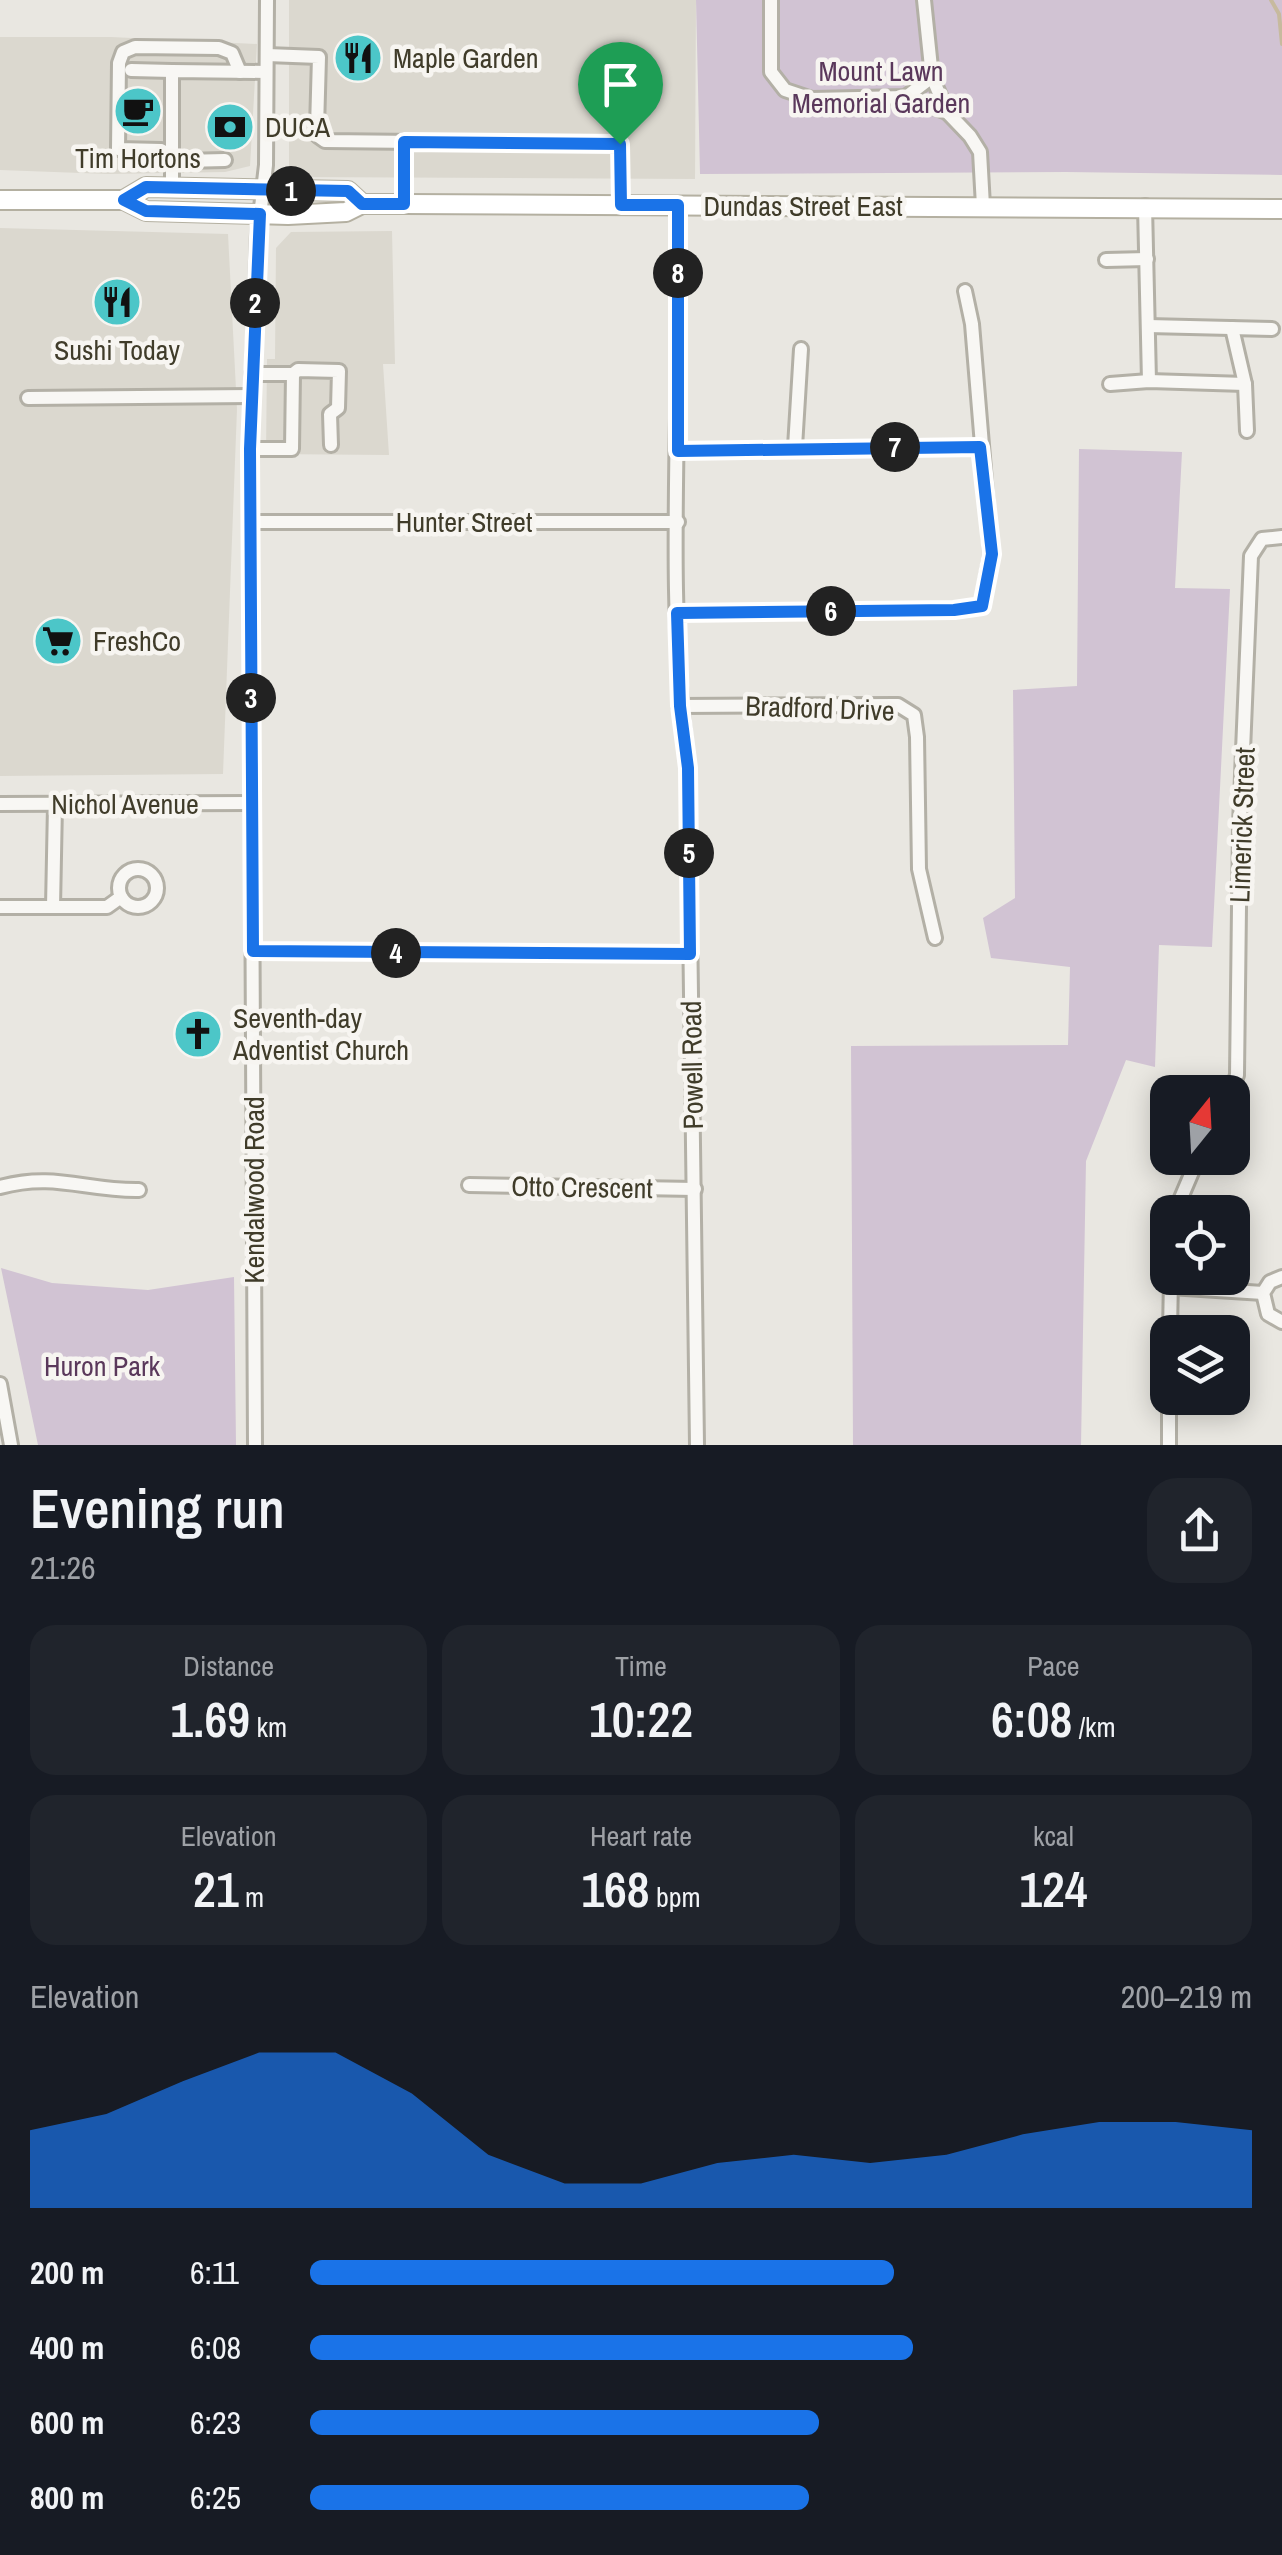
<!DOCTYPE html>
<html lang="en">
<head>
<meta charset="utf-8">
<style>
	:root { --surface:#171b24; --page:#20242c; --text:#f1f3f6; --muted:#9ea1a6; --accent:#1a73e8 }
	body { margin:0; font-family:"Archivo Narrow",sans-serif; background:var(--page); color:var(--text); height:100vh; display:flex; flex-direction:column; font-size:38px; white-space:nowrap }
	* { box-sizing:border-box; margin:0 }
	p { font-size:32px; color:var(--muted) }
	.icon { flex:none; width:55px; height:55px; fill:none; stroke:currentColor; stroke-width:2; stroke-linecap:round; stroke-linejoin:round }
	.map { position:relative; height:1445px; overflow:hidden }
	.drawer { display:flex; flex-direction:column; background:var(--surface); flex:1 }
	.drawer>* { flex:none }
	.needle { width:65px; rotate:18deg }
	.buttons { position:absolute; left:1150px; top:1075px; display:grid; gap:20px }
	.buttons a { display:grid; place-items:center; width:100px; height:100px; border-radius:20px; background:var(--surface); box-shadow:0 5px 25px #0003; font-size:50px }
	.pin { position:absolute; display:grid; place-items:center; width:85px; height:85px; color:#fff; margin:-102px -42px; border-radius:50% 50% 50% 0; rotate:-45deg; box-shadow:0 0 10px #0007 }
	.pin .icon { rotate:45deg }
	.km { position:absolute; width:50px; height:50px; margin:-25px; border-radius:50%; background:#222; color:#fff; font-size:28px; line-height:50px; text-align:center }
	.round { display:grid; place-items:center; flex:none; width:105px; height:105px; border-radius:30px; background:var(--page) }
	.headline { display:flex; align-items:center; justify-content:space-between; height:170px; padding:0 30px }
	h1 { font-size:55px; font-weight:600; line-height:75px }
	.metrics { display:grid; grid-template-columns:repeat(3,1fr); gap:15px; height:170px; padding:10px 30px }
	.metrics div { display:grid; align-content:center; border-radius:25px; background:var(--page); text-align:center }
	.metrics b { font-size:50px; font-weight:600 }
	.metrics small { font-size:28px; font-weight:400 }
	.metrics p { font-size:28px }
	.chart { height:280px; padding:20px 30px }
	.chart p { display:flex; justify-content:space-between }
	.chart svg { width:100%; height:180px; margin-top:10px; fill:var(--accent); opacity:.7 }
	ul { padding:0 30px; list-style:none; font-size:32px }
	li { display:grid; grid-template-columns:160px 120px 1fr; align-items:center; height:75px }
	li i { height:25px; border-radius:12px; background:var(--accent) }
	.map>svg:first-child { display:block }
	.built { fill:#dbd8cf }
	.green { fill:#d1c3d3 }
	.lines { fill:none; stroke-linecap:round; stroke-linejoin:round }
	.stream { stroke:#c7ba9e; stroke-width:4 }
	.minor-casing { stroke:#b3b0a6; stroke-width:18 }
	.major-casing { stroke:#b4b0a1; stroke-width:22 }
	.minor { stroke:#f8f7f4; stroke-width:12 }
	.major { stroke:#fff; stroke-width:18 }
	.route-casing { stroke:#fff; stroke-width:20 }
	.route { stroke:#1a73e8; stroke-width:12 }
	.labels { text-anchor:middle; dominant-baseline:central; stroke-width:9; stroke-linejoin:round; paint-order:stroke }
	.poi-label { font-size:28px; fill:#403c2a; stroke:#f7f5f1; text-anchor:start }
	.park-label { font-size:28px; fill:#5a385b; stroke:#f7f5f1 }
	.street-label { font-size:28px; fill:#403c2a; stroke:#f7f5f1 }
</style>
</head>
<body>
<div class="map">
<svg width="1282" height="1445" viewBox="0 0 1282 1445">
	<rect width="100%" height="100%" fill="#e9e7e1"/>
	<g class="built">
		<polygon points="289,0 696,0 695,179 289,177"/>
		<polygon points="0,37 111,37 257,44 250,166 225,172 108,174 0,170"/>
		<polygon points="0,228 228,234 237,409 223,774 0,776"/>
		<polygon points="392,231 395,364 383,364 389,455 266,454 267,359 275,359 276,248 291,232"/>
	</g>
	<g class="green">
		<polygon points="696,0 1282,0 1282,175 1066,172 700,174"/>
		<polygon points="1079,449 1182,452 1175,588 1230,589 1212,947 1159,945 1155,1067 1126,1060 1086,1161 1081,1445 853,1445 851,1046 1068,1045 1070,967 991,958 983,918 1015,898 1013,690 1077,686"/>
		<polygon points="1,1268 52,1283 148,1290 234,1277 236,1445 38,1445"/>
	</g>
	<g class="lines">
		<polyline class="stream" points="1271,0 1279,14 1282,44"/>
		<g class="minor-casing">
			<g id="minor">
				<polyline points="771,0 771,72 785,90 812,99 906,97 932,77"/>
				<polyline points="924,0 932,77 947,112 970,136 980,152 983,206"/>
				<polyline points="267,55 319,57 317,128 318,136 325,141 620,144 621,205"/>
				<polyline points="131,70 172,71"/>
				<polyline points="906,97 947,112"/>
				<polyline points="225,160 183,161 161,150 118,149 119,63 123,52 135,47 219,48 232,53 240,72"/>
				<polyline points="172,188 172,71 266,72"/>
				<polyline points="404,204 404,141"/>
				<path d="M 678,205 C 683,392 664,583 688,769 L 697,1445"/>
				<polyline points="1145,206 1149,381"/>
				<polyline points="1106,260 1147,259"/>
				<polyline points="1148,326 1272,329"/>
				<polyline points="1232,328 1245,384 1247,431"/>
				<polyline points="293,374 298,370 339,371 338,408 330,414 331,445"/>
				<polyline points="1110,384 1149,381 1245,384"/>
				<polyline points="28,398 251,396"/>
				<polyline points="795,447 801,349"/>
				<polyline points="250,449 292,449 293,374 252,374"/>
				<polyline points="678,451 980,447"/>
				<polyline points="251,522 678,522"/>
				<polyline points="677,613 954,610 982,606 991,554 972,324 965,291"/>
				<polyline points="679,706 898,705 914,715 917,737 919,869 935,938"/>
				<polyline points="0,804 251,803"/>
				<circle cx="138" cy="888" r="19"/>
				<polyline points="0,907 107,907 121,897"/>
				<polyline points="53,907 55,805"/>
				<polyline points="253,951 690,954"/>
				<polyline points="1231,1092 1237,1075 1240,824 1251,556 1262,539 1282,537"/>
				<polyline points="469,1185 695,1189"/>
				<path d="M 0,1187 C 55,1172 86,1191 139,1190"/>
				<polyline points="1175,1212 1198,1158"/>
				<polyline points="1282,1277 1270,1282 1263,1293 1268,1314 1282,1322"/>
				<polyline points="1170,1287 1263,1293"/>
				<polyline points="1170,1332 1171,1278"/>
				<polyline points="0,1384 11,1445"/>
				<polyline points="255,1445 250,449 258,233 266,165 267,0"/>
				<polyline points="1169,1445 1169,1398"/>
			</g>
		</g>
		<g class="major-casing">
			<g id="major">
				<polyline points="0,200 124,200 146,211 288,215 346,212 362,204 404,204 1282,209"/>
				<polyline points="124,200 146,187 348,191 362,204"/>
			</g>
		</g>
		<use href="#minor" class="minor"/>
		<use href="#major" class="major"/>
	</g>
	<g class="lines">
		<g class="route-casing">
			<polygon id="route" points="404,142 620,144 621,205 678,205 678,451 980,447 992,554 982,606 954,610 677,613 680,706 688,768 690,954 253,951 250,449 260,214 146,211 124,200 146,187 348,191 362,204 404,204"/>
		</g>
		<use href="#route" class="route"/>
	</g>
	<defs>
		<g id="restaurant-disc" transform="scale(2.5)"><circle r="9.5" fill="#4cc6c8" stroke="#f7f5f1"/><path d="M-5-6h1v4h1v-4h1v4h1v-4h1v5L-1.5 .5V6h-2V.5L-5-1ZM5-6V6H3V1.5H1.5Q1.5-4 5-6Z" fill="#111"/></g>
		<g id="cafe-disc" transform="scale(2.5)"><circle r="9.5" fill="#4cc6c8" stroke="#f7f5f1"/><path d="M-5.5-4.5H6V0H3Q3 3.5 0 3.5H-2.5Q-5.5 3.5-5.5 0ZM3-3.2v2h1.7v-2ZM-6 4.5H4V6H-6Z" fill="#111"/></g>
		<g id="bank-disc" transform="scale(2.5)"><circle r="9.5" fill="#4cc6c8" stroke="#f7f5f1"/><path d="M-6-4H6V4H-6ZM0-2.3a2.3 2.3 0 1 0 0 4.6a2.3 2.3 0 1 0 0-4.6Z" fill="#111"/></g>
		<g id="supermarket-disc" transform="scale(2.5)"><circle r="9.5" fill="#4cc6c8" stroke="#f7f5f1"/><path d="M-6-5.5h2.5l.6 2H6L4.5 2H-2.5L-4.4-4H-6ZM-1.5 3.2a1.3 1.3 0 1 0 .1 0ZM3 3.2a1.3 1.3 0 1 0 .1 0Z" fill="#111"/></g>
		<g id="church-disc" transform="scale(2.5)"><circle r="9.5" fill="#4cc6c8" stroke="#f7f5f1"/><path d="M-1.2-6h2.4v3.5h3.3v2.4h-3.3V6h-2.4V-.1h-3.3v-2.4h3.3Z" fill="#111"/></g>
	</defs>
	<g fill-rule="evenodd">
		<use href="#restaurant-disc" x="358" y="58"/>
		<use href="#cafe-disc" x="138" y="111"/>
		<use href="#bank-disc" x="230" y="127"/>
		<use href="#restaurant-disc" x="117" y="302"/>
		<use href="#supermarket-disc" x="58" y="641"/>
		<use href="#church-disc" x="198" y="1034"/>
	</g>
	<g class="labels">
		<g class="poi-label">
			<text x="393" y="58">Maple Garden</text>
			<text x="265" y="127">DUCA</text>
			<text x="138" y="158" text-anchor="middle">Tim Hortons</text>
			<text x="117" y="350" text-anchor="middle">Sushi Today</text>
			<text x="93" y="641">FreshCo</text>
			<text x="233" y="1018">Seventh-day<tspan x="233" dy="32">Adventist Church</tspan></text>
		</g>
		<g class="park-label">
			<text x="881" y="71">Mount Lawn<tspan x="881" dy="32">Memorial Garden</tspan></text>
			<text x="102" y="1366">Huron Park</text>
		</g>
		<g class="street-label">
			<text x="803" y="206">Dundas Street East</text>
			<text x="464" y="522">Hunter Street</text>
			<text transform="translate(820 708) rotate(2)">Bradford Drive</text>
			<text x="125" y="804">Nichol Avenue</text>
			<text transform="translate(1242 825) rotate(-88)">Limerick Street</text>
			<text transform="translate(692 1065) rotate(-91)">Powell Road</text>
			<text transform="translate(582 1187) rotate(1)">Otto Crescent</text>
			<text transform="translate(254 1190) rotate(-90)">Kendalwood Road</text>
		</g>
	</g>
</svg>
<div class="buttons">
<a><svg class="needle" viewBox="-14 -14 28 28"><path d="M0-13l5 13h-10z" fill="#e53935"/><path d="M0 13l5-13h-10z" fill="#9ea1a6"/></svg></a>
<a><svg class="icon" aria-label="locate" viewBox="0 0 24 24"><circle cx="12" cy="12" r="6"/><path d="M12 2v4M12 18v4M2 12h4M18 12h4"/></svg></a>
<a><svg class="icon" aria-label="layers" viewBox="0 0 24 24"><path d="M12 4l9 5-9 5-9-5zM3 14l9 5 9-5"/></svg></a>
</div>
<div class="pin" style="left:620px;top:144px;background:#1e9e55"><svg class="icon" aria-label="arrive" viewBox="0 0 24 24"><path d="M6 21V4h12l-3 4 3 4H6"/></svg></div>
<b class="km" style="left:291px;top:191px">1</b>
<b class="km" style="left:255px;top:303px">2</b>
<b class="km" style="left:251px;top:698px">3</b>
<b class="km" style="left:396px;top:953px">4</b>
<b class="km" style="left:689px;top:853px">5</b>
<b class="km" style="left:831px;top:611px">6</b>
<b class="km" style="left:895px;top:447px">7</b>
<b class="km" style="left:678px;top:273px">8</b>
</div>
<section class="drawer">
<div class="headline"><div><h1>Evening run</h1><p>21:26</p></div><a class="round"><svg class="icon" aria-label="share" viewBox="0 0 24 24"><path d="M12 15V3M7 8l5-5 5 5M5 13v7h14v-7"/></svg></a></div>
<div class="metrics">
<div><p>Distance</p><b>1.69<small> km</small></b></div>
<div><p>Time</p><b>10:22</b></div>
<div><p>Pace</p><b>6:08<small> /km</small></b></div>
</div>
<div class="metrics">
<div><p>Elevation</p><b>21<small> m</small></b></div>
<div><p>Heart rate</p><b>168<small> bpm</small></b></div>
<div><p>kcal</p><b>124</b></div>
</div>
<div class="chart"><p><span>Elevation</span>200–219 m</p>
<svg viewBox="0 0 160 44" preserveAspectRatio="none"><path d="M0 44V25L10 21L20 13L30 6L40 6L50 16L60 31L70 38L80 38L90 33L100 31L110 33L120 31L130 26L140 23L150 23L160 25V44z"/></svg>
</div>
<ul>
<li><b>200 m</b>6:11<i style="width:62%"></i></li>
<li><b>400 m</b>6:08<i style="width:64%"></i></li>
<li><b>600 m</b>6:23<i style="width:54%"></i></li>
<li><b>800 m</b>6:25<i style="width:53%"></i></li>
</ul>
</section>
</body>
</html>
